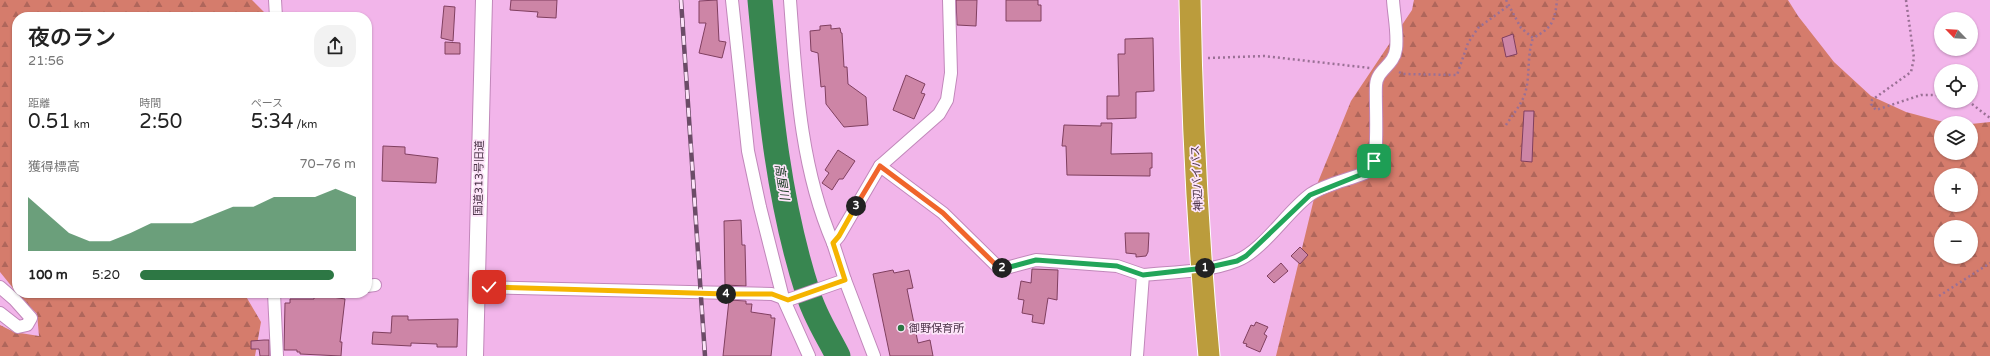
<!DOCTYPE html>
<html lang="ja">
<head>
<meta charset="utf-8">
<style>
	:root { --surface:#fff; --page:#f2f2f2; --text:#222; --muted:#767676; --accent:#2d7744 }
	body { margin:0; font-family:"Varela Round","Noto Sans JP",sans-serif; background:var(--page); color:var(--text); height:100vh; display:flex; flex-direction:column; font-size:15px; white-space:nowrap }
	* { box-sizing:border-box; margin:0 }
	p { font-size:13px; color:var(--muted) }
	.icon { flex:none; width:22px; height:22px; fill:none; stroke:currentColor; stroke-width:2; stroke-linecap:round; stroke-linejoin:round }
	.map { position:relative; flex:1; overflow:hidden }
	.side { position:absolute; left:12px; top:12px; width:360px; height:286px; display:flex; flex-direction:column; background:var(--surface); border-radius:16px; box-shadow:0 1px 3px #0004 }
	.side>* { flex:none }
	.needle { width:26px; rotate:295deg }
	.buttons { position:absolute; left:1934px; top:12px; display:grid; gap:8px }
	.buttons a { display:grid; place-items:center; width:44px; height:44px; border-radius:50%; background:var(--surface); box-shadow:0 1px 3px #0004; font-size:20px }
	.pin { position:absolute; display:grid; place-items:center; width:34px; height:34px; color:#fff; margin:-17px; border-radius:8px; box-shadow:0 2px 6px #0006 }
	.km { position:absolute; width:20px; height:20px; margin:-10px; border-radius:50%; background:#222; color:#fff; font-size:11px; line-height:20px; text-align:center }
	.round { display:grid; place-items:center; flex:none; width:42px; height:42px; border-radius:16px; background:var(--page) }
	.head { display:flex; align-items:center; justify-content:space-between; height:68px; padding:0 16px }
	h1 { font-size:22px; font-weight:600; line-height:30px }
	.metrics { display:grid; grid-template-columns:repeat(3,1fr); gap:6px; height:68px; padding:4px 16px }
	.metrics div { display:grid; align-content:center }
	.metrics b { font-size:20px; font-weight:600 }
	.metrics small { font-size:11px; font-weight:400 }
	.metrics p { font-size:11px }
	.chart { height:112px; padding:8px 16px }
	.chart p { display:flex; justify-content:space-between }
	.chart svg { width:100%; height:72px; margin-top:4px; fill:var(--accent); opacity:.7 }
	ul { padding:0 16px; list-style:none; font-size:13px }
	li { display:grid; grid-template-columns:64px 48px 1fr; align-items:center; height:30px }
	li i { height:10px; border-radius:5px; background:var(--accent) }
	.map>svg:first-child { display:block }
	.forest { fill:url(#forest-firs); fill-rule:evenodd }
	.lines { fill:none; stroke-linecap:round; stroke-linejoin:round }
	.river { stroke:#388650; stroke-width:25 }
	.building { fill:#cd85a6; stroke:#803f5f }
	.street-casing { stroke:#c187ba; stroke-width:14 }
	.secondary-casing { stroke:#c187ba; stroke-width:18 }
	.highway-casing { stroke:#fff; stroke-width:23 }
	.path { stroke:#9a7095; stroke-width:2.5; stroke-dasharray:2 3; stroke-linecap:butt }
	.street { stroke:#fff; stroke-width:12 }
	.secondary { stroke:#fff; stroke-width:16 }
	.highway { stroke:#bb9c3c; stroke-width:21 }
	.rail-casing { stroke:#6b4c67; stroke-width:4.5 }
	.rail { stroke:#fde4f9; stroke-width:3; stroke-dasharray:9; stroke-linecap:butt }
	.split-1-casing { stroke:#fff; stroke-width:8 }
	.split-2-casing { stroke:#fff; stroke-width:8 }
	.split-3-casing { stroke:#fff; stroke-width:8 }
	.split-4-casing { stroke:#fff; stroke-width:8 }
	.split-5-casing { stroke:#fff; stroke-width:8 }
	.split-1 { stroke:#22a559; stroke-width:5 }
	.split-2 { stroke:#22a559; stroke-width:5 }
	.split-3 { stroke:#f0652b; stroke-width:5 }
	.split-4 { stroke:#f5b400; stroke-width:5 }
	.split-5 { stroke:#f5b400; stroke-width:5 }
	.poi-dot { fill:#2d7744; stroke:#fde4f9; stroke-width:1.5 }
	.labels { text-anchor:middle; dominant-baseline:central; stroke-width:3.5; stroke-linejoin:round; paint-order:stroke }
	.street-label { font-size:11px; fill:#4a3247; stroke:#fde4f9 }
	.poi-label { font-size:11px; fill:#4a3247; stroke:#fde4f9; text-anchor:start }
	.water-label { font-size:12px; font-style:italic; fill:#16371f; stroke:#fde4f9 }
</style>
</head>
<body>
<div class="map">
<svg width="1990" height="356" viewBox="0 0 1990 356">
	<defs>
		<pattern id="forest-firs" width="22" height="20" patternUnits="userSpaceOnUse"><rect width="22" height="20" fill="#d57c6c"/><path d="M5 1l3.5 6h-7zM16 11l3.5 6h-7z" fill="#af665b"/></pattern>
	</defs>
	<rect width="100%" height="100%" fill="#f2b5ea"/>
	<g class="forest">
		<polygon points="0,0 252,0 267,15 267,17 17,17 17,293 0,272"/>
		<path d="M 1414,0 L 1788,0 L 1798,16 L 1834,62 L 1871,96 L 1906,112 L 1947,123 L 1941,123 L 1941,153 L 1971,153 L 1971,124 L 1990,122 L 1990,356 L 1276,356 L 1318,182 L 1351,101 L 1412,10 ZM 1941,175 L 1971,175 L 1971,205 L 1941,205 ZM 1941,227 L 1971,227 L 1971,257 L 1941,257 Z"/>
		<polygon points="17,293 244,293 261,322 255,356 0,356 0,325 14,332 39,336 37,314"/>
	</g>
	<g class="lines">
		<path class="river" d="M 760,0 C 769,98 777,198 808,293 C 814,315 828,336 838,356"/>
	</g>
	<g class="building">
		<polygon points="511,0 557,0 556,18 537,17 538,12 510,10"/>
		<polygon points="717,0 719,41 726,42 722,58 699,53 706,23 699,23 699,1"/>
		<polygon points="956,0 977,0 976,26 957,25"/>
		<polygon points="1006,0 1038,0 1038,5 1041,5 1041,21 1006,21"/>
		<polygon points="444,6 455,7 453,41 441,38"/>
		<polygon points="831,25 831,29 840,28 841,33 842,33 844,67 847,67 848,84 866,97 868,125 844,127 826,104 825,86 821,87 818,53 811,51 810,31 820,30 820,26"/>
		<polygon points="1513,34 1517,54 1506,57 1502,38"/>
		<polygon points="1153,38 1154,91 1136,92 1136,118 1107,119 1107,96 1119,96 1118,54 1125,54 1125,39"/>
		<polygon points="445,42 460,43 460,54 445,54"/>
		<polygon points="906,75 925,84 921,93 925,94 914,119 893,110"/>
		<polygon points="1524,111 1534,111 1532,162 1521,161"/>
		<polygon points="1101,123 1112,123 1111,154 1152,153 1152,168 1150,168 1150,176 1067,175 1066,146 1062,146 1064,125 1101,126"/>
		<polygon points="383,146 405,147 405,154 438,158 436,183 382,181"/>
		<polygon points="838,150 855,161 843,179 839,179 832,190 822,183 829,173 825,170"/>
		<polygon points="741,220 742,245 745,245 746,286 725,285 724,221"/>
		<polygon points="1125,233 1149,233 1148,252 1146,256 1136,257 1136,254 1126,253"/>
		<polygon points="1300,247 1308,255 1300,264 1291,256"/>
		<polygon points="1281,263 1288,271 1274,283 1267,276"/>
		<polygon points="1032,269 1058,270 1057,300 1048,298 1044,324 1032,322 1033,315 1022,313 1024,300 1018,299 1021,281 1031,283"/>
		<polygon points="893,270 894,273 909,270 913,288 907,289 918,343 930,340 933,356 890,356 873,274"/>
		<polygon points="314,294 345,299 340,342 342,342 341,356 300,354 300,352 297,352 297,350 284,350 285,303 290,303 290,299 314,299"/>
		<polygon points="729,300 746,301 746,304 752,304 751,312 771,315 771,318 775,318 771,356 723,356"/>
		<polygon points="392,316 408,316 408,320 458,319 457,347 437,347 437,344 411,343 411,346 372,344 373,332 391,333"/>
		<polygon points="1256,322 1268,327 1264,334 1267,336 1260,352 1246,346 1247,344 1243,343 1251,325 1254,326"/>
		<polygon points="264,340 269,340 269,356 260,356 259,349 251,349 251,341"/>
	</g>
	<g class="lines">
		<g class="street-casing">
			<g id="street">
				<polyline points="275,0 276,17"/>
				<polyline points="732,0 748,151 760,207 783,298 809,356"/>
				<path d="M 790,0 C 796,81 800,167 833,243"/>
				<polyline points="880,166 943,213 998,267 1006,268 1036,260 1117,266 1143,275"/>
				<polyline points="845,280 874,356"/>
				<polyline points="367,286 375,285"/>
				<polyline points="0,287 15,300 31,318 27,325 18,327 0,313"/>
				<polyline points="476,287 772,294 788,300 845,280 833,243 839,236 880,166 939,114 947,100 951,73 949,0"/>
				<polyline points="274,293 277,356"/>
				<path d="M 1137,356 L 1143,275 C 1173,272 1208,272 1236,261 C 1263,251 1288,210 1311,194 C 1326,184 1348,180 1365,173 C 1367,172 1371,170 1372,167 C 1379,156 1375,101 1376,85 C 1377,69 1394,66 1396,49 C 1398,33 1394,16 1393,0"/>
			</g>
		</g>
		<g class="secondary-casing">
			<polyline id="secondary" points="475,356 484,0"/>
		</g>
		<g class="highway-casing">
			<path id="highway" d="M 1190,0 C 1192,119 1198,238 1209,356"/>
		</g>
		<g class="path">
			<path d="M 1506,0 L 1521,28 L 1533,38 C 1552,28 1555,21 1557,0"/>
			<polyline points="1906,0 1914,58 1911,72 1872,100 1871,104 1876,110 1921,95 1941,95"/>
			<polyline points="1208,58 1264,56 1370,68"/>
			<polyline points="1399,72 1403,74 1457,75 1468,43 1478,28 1508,6"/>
			<polyline points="1968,101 1990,118"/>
			<path d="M 1506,125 C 1513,114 1523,103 1526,90 C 1530,73 1527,55 1533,38"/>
			<polyline points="1939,296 1990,263"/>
		</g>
		<use href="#street" class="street"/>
		<use href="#secondary" class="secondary"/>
		<use href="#highway" class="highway"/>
		<g class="rail-casing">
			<polyline id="rail" points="681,0 705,356"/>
		</g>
		<use href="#rail" class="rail"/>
	</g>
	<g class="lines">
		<g class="split-1-casing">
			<polyline id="split-1" points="1205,268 1237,261 1246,256 1310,195 1365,173 1372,168 1374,161"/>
		</g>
		<g class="split-2-casing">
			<polyline id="split-2" points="1002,268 1006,268 1036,260 1117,266 1143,275 1205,268"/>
		</g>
		<g class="split-3-casing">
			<polyline id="split-3" points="856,206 880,166 943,213 998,267 1002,268"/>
		</g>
		<g class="split-4-casing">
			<polyline id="split-4" points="726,294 772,294 788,300 845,280 833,243 839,236 856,206"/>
		</g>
		<g class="split-5-casing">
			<polyline id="split-5" points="489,287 726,294"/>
		</g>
		<use href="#split-1" class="split-1"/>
		<use href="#split-2" class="split-2"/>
		<use href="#split-3" class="split-3"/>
		<use href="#split-4" class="split-4"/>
		<use href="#split-5" class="split-5"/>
	</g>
	<circle class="poi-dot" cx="901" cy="328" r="4"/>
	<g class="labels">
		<g class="street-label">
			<text transform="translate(479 178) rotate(-89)">国道313号旧道</text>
			<text transform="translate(1197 178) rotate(-93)">神辺バイパス</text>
		</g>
		<g class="poi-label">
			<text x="909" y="328">御野保育所</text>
		</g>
		<g class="water-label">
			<text transform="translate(782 182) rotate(81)">高屋川</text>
		</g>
	</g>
</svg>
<div class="buttons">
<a><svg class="needle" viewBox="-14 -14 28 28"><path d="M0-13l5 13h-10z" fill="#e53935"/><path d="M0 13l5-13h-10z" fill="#767676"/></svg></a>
<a><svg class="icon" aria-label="locate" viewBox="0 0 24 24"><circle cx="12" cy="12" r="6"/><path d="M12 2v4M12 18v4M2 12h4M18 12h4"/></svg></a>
<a><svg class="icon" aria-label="layers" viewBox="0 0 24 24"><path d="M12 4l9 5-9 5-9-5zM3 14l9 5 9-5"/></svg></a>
<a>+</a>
<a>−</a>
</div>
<div class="pin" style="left:1374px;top:161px;background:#1e9e55"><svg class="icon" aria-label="arrive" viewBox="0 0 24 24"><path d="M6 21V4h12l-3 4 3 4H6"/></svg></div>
<div class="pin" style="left:489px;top:287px;background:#d93025"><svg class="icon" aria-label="check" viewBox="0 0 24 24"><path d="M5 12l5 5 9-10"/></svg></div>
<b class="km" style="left:1205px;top:268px">1</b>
<b class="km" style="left:1002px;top:268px">2</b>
<b class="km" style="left:856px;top:206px">3</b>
<b class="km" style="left:726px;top:294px">4</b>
<section class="side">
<div class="head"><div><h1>夜のラン</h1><p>21:56</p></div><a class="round"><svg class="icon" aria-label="share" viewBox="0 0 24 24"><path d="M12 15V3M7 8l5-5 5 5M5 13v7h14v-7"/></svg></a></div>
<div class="metrics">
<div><p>距離</p><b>0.51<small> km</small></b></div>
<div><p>時間</p><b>2:50</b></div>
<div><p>ペース</p><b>5:34<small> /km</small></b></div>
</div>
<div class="chart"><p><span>獲得標高</span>70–76 m</p>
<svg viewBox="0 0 160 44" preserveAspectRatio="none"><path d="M0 44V11L10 22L20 33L30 38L40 38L50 33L60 27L70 27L80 27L90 22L100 17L110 17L120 11L130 11L140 11L150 6L160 11V44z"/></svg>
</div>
<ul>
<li><b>100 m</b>5:20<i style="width:90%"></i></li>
</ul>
</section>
</div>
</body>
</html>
